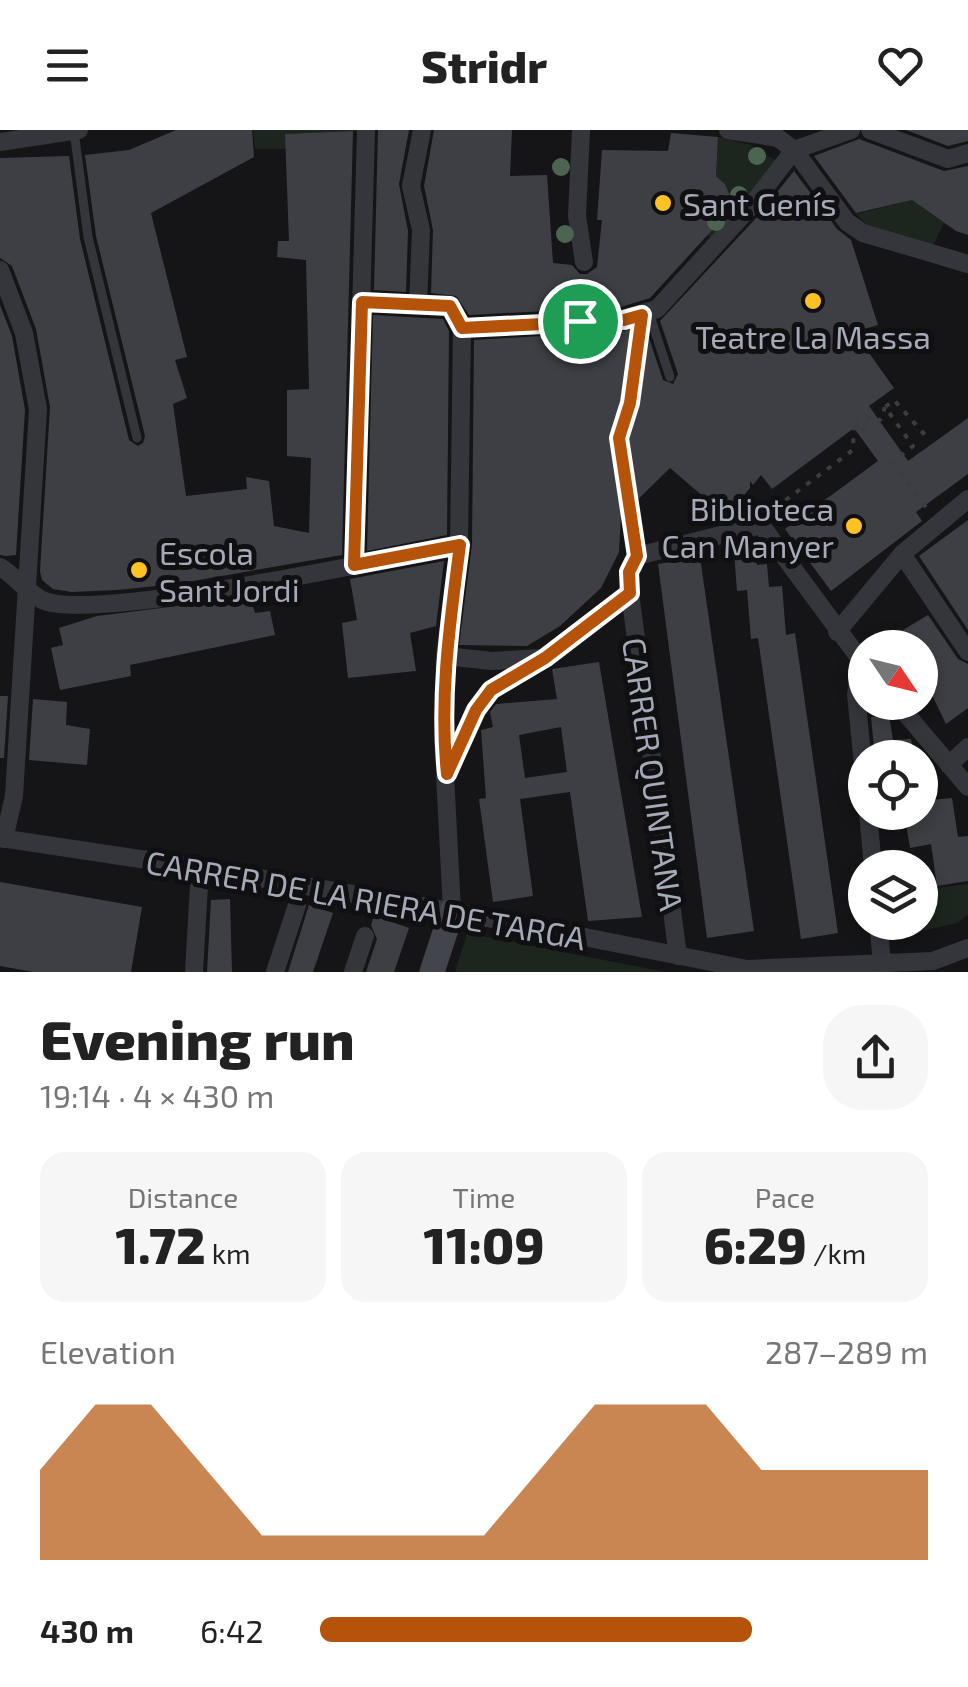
<!DOCTYPE html>
<html lang="en">
<head>
<meta charset="utf-8">
<style>
	:root { --surface:#fff; --page:#f6f6f6; --text:#222; --muted:#767676; --accent:#b45309 }
	body { margin:0; font-family:"Exo 2",sans-serif; background:var(--page); color:var(--text); height:100vh; display:flex; flex-direction:column; font-size:38px; white-space:nowrap }
	* { box-sizing:border-box; margin:0 }
	p { font-size:32px; color:var(--muted) }
	.icon { flex:none; width:55px; height:55px; fill:none; stroke:currentColor; stroke-width:2; stroke-linecap:round; stroke-linejoin:round }
	.map { position:relative; height:842px; overflow:hidden }
	.drawer { display:flex; flex-direction:column; background:var(--surface); flex:1 }
	.drawer>* { flex:none }
	.needle { width:65px; rotate:125deg }
	.buttons { position:absolute; left:848px; top:500px; display:grid; gap:20px }
	.buttons a { display:grid; place-items:center; width:90px; height:90px; border-radius:50%; background:var(--surface); box-shadow:0 5px 15px #0003; font-size:50px }
	.pin { position:absolute; display:grid; place-items:center; width:85px; height:85px; color:#fff; margin:-42px; border:5px solid #fff; border-radius:50%; box-shadow:0 2px 10px #0007 }
	.round { display:grid; place-items:center; flex:none; width:105px; height:105px; border-radius:40px; background:var(--page) }
	.overview { display:flex; align-items:center; justify-content:space-between; height:170px; padding:0 40px }
	h1 { font-size:55px; font-weight:800; line-height:75px }
	.figures { display:grid; grid-template-columns:repeat(3,1fr); gap:15px; height:170px; padding:10px 40px }
	.figures div { display:grid; align-content:center; border-radius:25px; background:var(--page); text-align:center }
	.figures b { font-size:50px; font-weight:800 }
	.figures small { font-size:28px; font-weight:400 }
	.figures p { font-size:28px }
	.chart { height:280px; padding:20px 40px }
	.chart p { display:flex; justify-content:space-between }
	.chart svg { width:100%; height:180px; margin-top:10px; fill:var(--accent); opacity:.7 }
	ul { padding:0 40px; list-style:none; font-size:32px }
	li { display:grid; grid-template-columns:160px 120px 1fr; align-items:center; height:75px }
	li i { height:25px; border-radius:12px; background:var(--accent) }
	header { display:flex; justify-content:space-between; align-items:center; height:130px; padding:0 40px; background:var(--surface); font-size:45px; font-weight:800 }
	.map>svg:first-child { display:block }
	.green { fill:#1c251e }
	.building { fill:#3e3f44; fill-rule:evenodd }
	.lines { fill:none; stroke-linecap:round; stroke-linejoin:round }
	.path { stroke:#3b3d43; stroke-width:4; stroke-dasharray:5 8; stroke-linecap:butt }
	.lane { stroke:#35363c; stroke-width:9 }
	.street { stroke:#35363c; stroke-width:18 }
	.secondary { stroke:#43454c; stroke-width:25 }
	.tree { fill:#4d6451 }
	.route-casing { stroke:#fff; stroke-width:20 }
	.route { stroke:#b45309; stroke-width:12 }
	.poi-dot { fill:#ffc224; stroke:#101012; stroke-width:4 }
	.labels { text-anchor:middle; dominant-baseline:central; stroke-width:10; stroke-linejoin:round; paint-order:stroke }
	.poi-label { font-size:32px; fill:#a5aab8; stroke:#101012; text-anchor:start }
	.street-label { font-size:32px; fill:#a5aab8; stroke:#101012 }
</style>
</head>
<body>
<header><svg class="icon" aria-label="menu" viewBox="0 0 24 24"><path d="M4 6h16M4 12h16M4 18h16"/></svg>Stridr<svg class="icon" aria-label="heart" viewBox="0 0 24 24"><path d="M12 20l-8-8c-3-5 5-10 8-4 3-6 11-1 8 4z"/></svg></header>
<div class="map">
<svg width="968" height="842" viewBox="0 0 968 842">
	<rect width="100%" height="100%" fill="#151517"/>
	<g class="green">
		<polygon points="253,0 357,0 358,1 286,4 286,19 255,19"/>
		<polygon points="718,7 751,15 778,32 716,107 706,106 730,68 725,54 716,46"/>
		<polygon points="912,70 944,93 932,118 867,95 856,84"/>
		<polygon points="968,754 968,784 958,793 902,805 900,793 920,792 920,760"/>
		<polygon points="467,803 665,842 455,842"/>
	</g>
	<g class="building">
		<polygon points="176,0 252,0 254,27 151,83 187,227 175,230 187,268 173,274 186,366 247,359 246,347 269,351 274,396 309,403 311,328 287,326 287,260 309,259 306,130 277,127 278,111 289,111 285,4 353,1 342,425 176,454 117,460 72,462 53,459 42,450 40,441 50,277 36,199 12,136 0,128 0,28 69,26 80,109 129,310 138,316 143,313 145,306 96,106 85,25 129,20"/>
		<polygon points="378,0 409,0 399,54 408,101 406,162 374,160"/>
		<polygon points="434,0 512,0 510,46 547,45 553,133 572,135 580,144 587,144 597,137 602,90 597,90 602,20 668,21 671,3 718,7 716,46 725,54 734,76 650,168 621,177 469,185 456,166 431,163 433,100 424,56"/>
		<polygon points="906,0 968,0 968,11 948,16"/>
		<polygon points="859,9 944,41 968,36 968,105 956,101 912,70 856,83 814,26"/>
		<polygon points="794,41 837,99 851,110 878,195 854,202 894,258 869,276 908,331 968,288 968,344 916,382 922,391 831,461 785,399 878,331 854,298 772,359 761,345 753,355 750,351 750,358 726,386 670,338 621,386 619,422 601,458 560,496 527,516 459,515 472,415 474,210 624,201 645,196 663,250 673,254 678,244 660,191 759,85"/>
		<polygon points="0,175 12,206 25,280 16,425 6,426 0,425"/>
		<polygon points="373,185 443,189 449,201 447,405 367,421"/>
		<polygon points="968,390 968,500 919,426"/>
		<polygon points="755,420 757,435 767,434 769,457 782,456 786,505 795,503 838,803 801,809 758,508 751,509 747,460 737,461 734,422"/>
		<polygon points="700,427 754,801 707,808 658,434"/>
		<polygon points="444,431 436,496 410,503 416,541 348,548 342,493 357,490 350,449"/>
		<polygon points="250,467 255,483 270,481 275,505 130,535 131,546 60,560 51,518 63,515 59,498 97,486"/>
		<polygon points="928,485 958,529 968,534 968,578 946,594 920,540 920,518 910,518 903,500"/>
		<path d="M 599,532 L 642,787 L 588,791 L 570,662 L 520,669 L 533,766 L 493,772 L 479,669 L 486,668 L 481,600 L 493,597 L 490,582 L 496,574 L 557,569 L 552,539 ZM 561,597 L 567,642 L 525,648 L 519,605 Z"/>
		<polygon points="0,566 8,566 4,628 0,628"/>
		<polygon points="33,569 67,572 66,595 90,599 87,635 29,630"/>
		<polygon points="889,585 893,610 911,609 914,628 883,628 882,615 874,617 871,587"/>
		<polygon points="952,668 958,707 968,706 968,751 937,756 931,714 910,718 904,682 920,682 920,671"/>
		<polygon points="0,752 142,777 131,842 33,842 0,836"/>
		<polygon points="230,769 232,842 207,842 211,770"/>
		<polygon points="309,775 333,783 313,842 288,842"/>
		<polygon points="374,786 409,798 394,842 366,842 377,809 371,795"/>
	</g>
	<g class="lines">
		<g class="path">
			<polyline points="582,172 583,152"/>
			<polyline points="867,204 909,203"/>
			<polyline points="867,204 881,220"/>
			<polyline points="854,293 861,302 864,300 857,290 861,288 868,298 871,295 864,286 868,284 874,293 881,289 885,277"/>
			<polyline points="926,377 893,332 913,316 885,277 894,270 925,305 932,307"/>
			<polyline points="775,378 853,320 854,293"/>
			<polyline points="634,407 619,307 630,273 640,205"/>
		</g>
		<g class="lane">
			<polyline points="74,1 88,107 137,308"/>
			<polyline points="649,183 670,247"/>
		</g>
		<g class="street">
			<polyline points="581,0 577,86 584,132"/>
			<polyline points="728,0 778,8 794,20 847,92 863,103 968,134"/>
			<polyline points="870,0 948,29 968,23"/>
			<polyline points="0,12 79,0"/>
			<polyline points="794,20 851,0"/>
			<polyline points="0,140 24,203 38,279 14,666 4,709"/>
			<polyline points="361,172 450,177 462,198 459,415 445,526 443,605 452,781"/>
			<polyline points="418,175 421,100 411,56 422,0"/>
			<polyline points="462,198 623,189 657,179 750,77 794,20"/>
			<polyline points="902,424 968,522"/>
			<polyline points="354,435 366,0"/>
			<path d="M 0,437 C 15,446 27,462 42,470 C 91,493 391,428 459,415"/>
			<polyline points="837,502 902,424 968,369"/>
			<polyline points="445,526 492,531 540,528"/>
			<polyline points="861,531 856,564 865,655"/>
			<polyline points="896,572 968,657"/>
			<polyline points="949,635 968,617"/>
			<polyline points="447,644 476,580 491,560 545,528 630,463"/>
			<polyline points="868,682 873,738"/>
			<polyline points="0,708 200,738 452,781 747,839 933,831 968,818"/>
			<polyline points="878,792 883,842"/>
			<polyline points="678,826 630,463 629,442 637,426 761,395 865,536"/>
			<polyline points="194,842 200,738"/>
			<polyline points="275,842 297,775"/>
			<polyline points="353,842 365,806"/>
		</g>
		<polyline class="secondary" points="432,842 452,781"/>
	</g>
	<g class="tree">
		<circle cx="757" cy="26" r="9"/>
		<circle cx="561" cy="37" r="9"/>
		<circle cx="739" cy="65" r="9"/>
		<circle cx="716" cy="92" r="9"/>
		<circle cx="565" cy="104" r="9"/>
	</g>
	<g class="lines">
		<g class="route-casing">
			<path id="route" d="M 362,172 L 450,176 L 462,198 L 624,190 L 642,185 L 630,273 L 619,308 L 637,426 L 629,442 L 630,463 L 545,528 L 491,560 L 476,580 L 447,644 C 439,567 450,492 460,415 L 354,435 Z"/>
		</g>
		<use href="#route" class="route"/>
	</g>
	<g class="poi-dot">
		<circle cx="663" cy="73" r="10"/>
		<circle cx="813" cy="171" r="10"/>
		<circle cx="854" cy="396" r="10"/>
		<circle cx="139" cy="440" r="10"/>
	</g>
	<g class="labels">
		<g class="poi-label">
			<text x="683" y="73">Sant Genís</text>
			<text x="813" y="206" text-anchor="middle">Teatre La Massa</text>
			<text x="834" y="378" text-anchor="end">Biblioteca<tspan x="834" dy="37">Can Manyer</tspan></text>
			<text x="159" y="422">Escola<tspan x="159" dy="37">Sant Jordi</tspan></text>
		</g>
		<g class="street-label">
			<text transform="translate(654 644) rotate(82)">CARRER QUINTANA</text>
			<text transform="translate(366 769) rotate(10)">CARRER DE LA RIERA DE TARGA</text>
		</g>
	</g>
</svg>
<div class="buttons">
<a><svg class="needle" viewBox="-14 -14 28 28"><path d="M0-13l5 13h-10z" fill="#e53935"/><path d="M0 13l5-13h-10z" fill="#767676"/></svg></a>
<a><svg class="icon" aria-label="locate" viewBox="0 0 24 24"><circle cx="12" cy="12" r="6"/><path d="M12 2v4M12 18v4M2 12h4M18 12h4"/></svg></a>
<a><svg class="icon" aria-label="layers" viewBox="0 0 24 24"><path d="M12 4l9 5-9 5-9-5zM3 14l9 5 9-5"/></svg></a>
</div>
<div class="pin" style="left:580px;top:191px;background:#1e9e55"><svg class="icon" aria-label="arrive" viewBox="0 0 24 24"><path d="M6 21V4h12l-3 4 3 4H6"/></svg></div>
</div>
<section class="drawer">
<div class="overview"><div><h1>Evening run</h1><p>19:14 · 4 × 430 m</p></div><a class="round"><svg class="icon" aria-label="share" viewBox="0 0 24 24"><path d="M12 15V3M7 8l5-5 5 5M5 13v7h14v-7"/></svg></a></div>
<div class="figures">
<div><p>Distance</p><b>1.72<small> km</small></b></div>
<div><p>Time</p><b>11:09</b></div>
<div><p>Pace</p><b>6:29<small> /km</small></b></div>
</div>
<div class="chart"><p><span>Elevation</span>287–289 m</p>
<svg viewBox="0 0 160 44" preserveAspectRatio="none"><path d="M0 44V22L10 6L20 6L30 22L40 38L50 38L60 38L70 38L80 38L90 22L100 6L110 6L120 6L130 22L140 22L150 22L160 22V44z"/></svg>
</div>
<ul>
<li><b>430 m</b>6:42<i style="width:71%"></i></li>
</ul>
</section>
</body>
</html>
